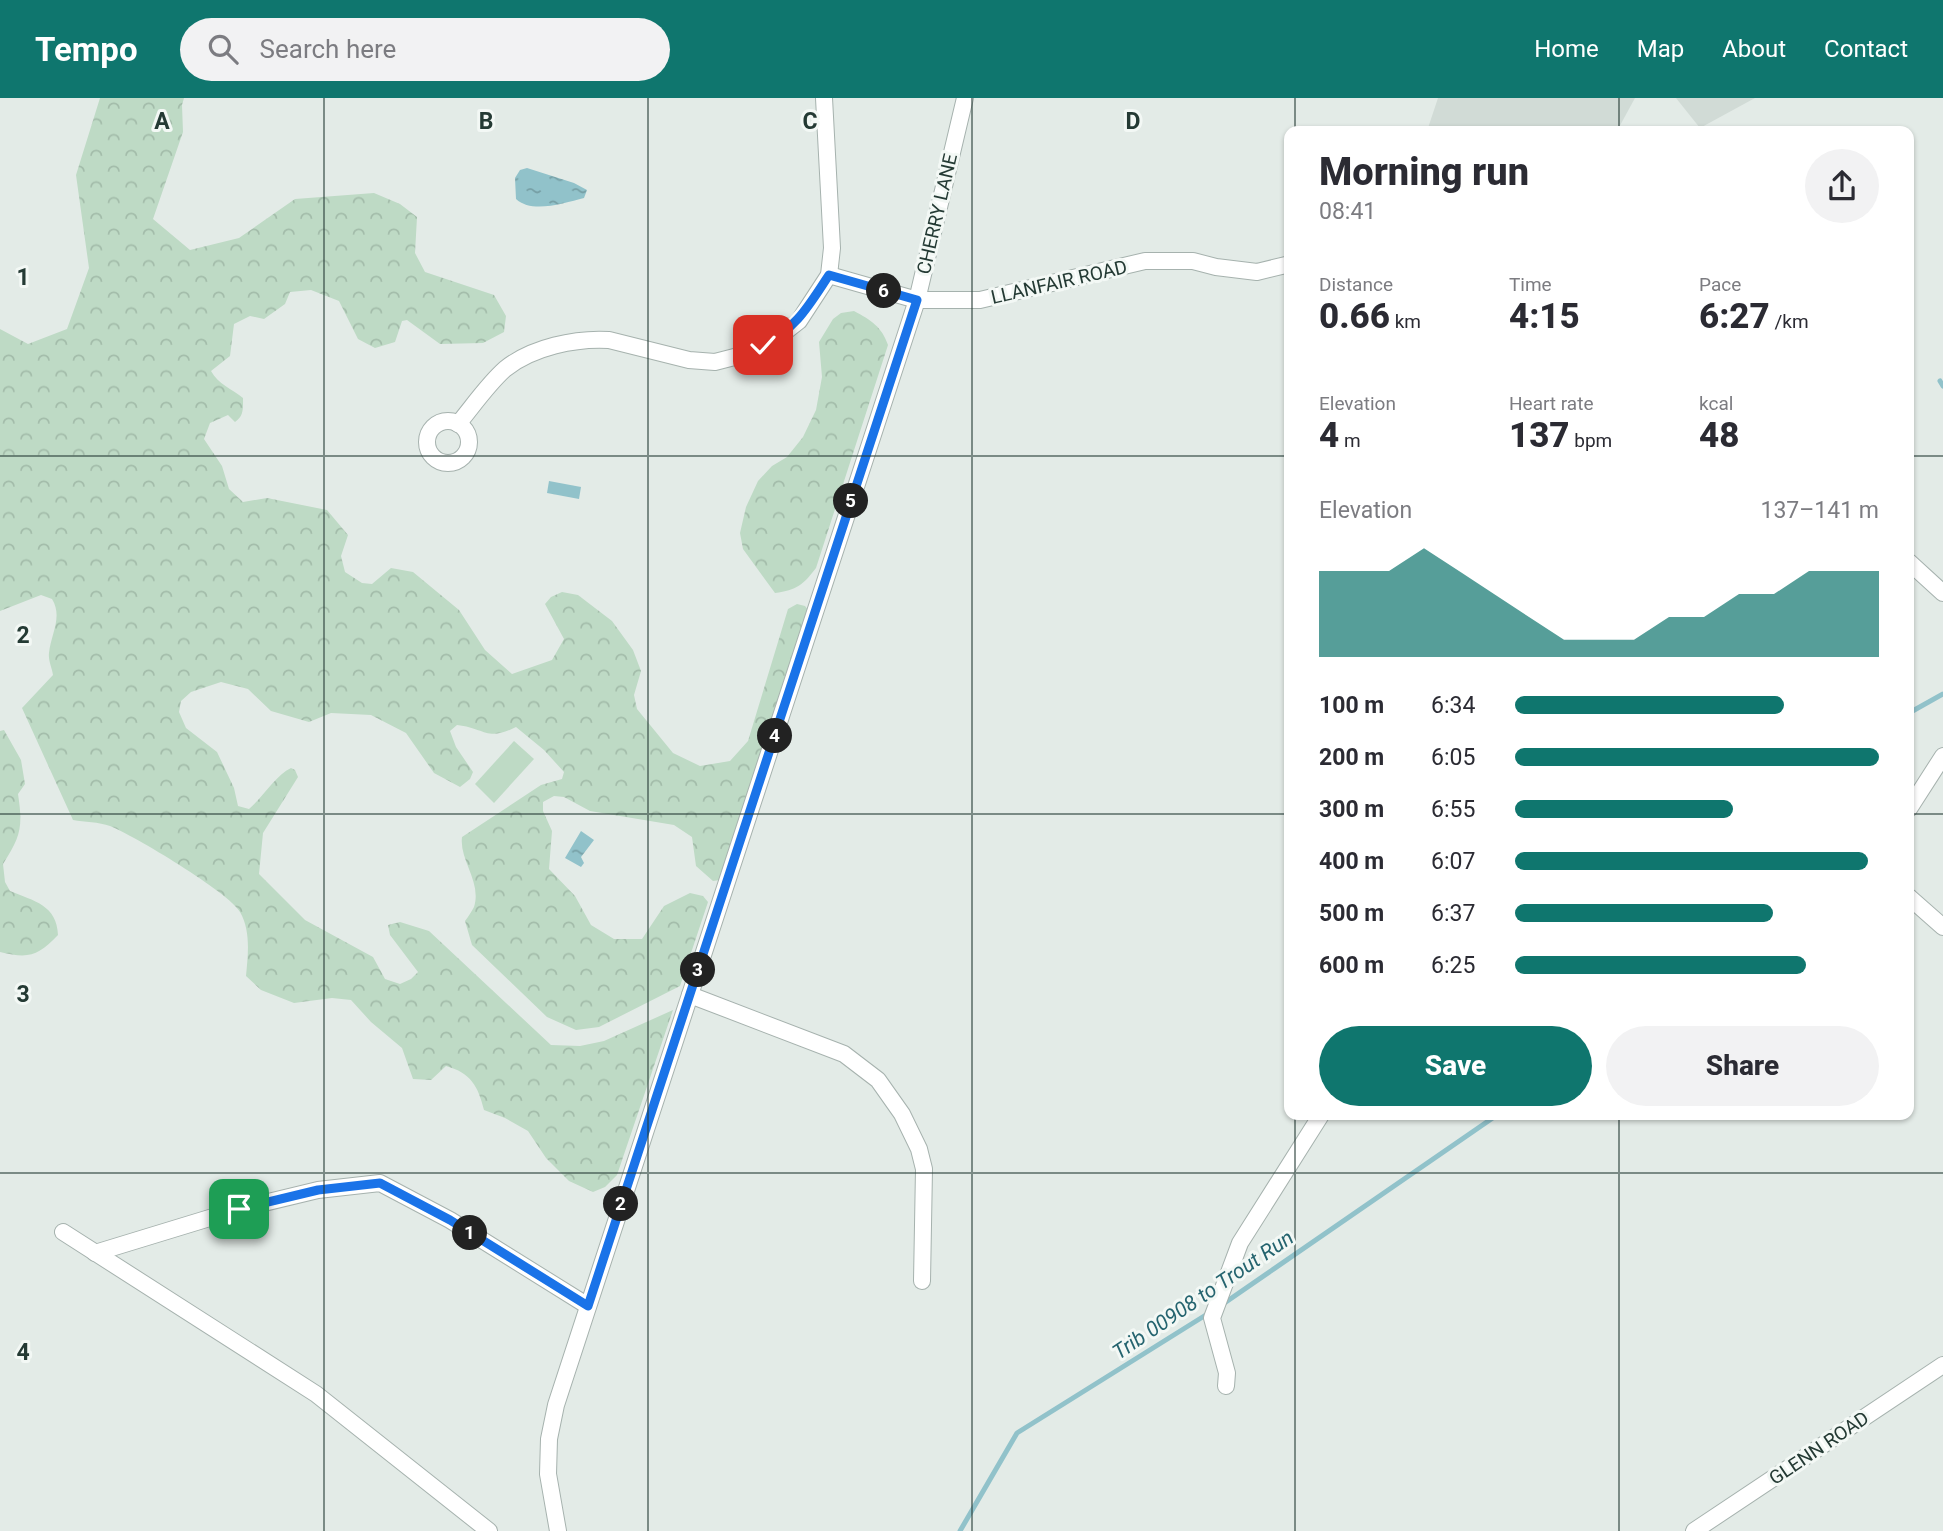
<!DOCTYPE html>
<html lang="en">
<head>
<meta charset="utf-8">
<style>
	:root { --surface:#fff; --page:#f2f2f3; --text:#2b2b33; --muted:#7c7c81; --accent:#0f766e }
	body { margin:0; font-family:Roboto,sans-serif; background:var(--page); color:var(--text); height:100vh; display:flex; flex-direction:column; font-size:26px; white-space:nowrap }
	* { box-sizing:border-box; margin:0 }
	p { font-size:23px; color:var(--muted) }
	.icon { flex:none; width:38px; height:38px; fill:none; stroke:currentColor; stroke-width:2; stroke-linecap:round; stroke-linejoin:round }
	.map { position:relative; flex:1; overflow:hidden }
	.drawer { position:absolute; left:1284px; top:28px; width:630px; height:994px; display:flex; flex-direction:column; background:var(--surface); border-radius:14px; box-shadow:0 2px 5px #0004 }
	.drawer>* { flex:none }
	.pin { position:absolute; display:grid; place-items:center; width:60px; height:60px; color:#fff; margin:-30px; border-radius:14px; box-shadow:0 4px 10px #0006 }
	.km { position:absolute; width:35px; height:35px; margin:-18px; border-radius:50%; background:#222; color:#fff; font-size:19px; line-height:35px; text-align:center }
	.round { display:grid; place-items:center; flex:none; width:74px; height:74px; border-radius:37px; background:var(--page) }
	.headline { display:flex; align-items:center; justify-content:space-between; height:119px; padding:0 35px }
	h1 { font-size:38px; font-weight:800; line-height:52px }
	.stats { display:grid; grid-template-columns:repeat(3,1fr); gap:10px; height:119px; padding:7px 35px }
	.stats div { display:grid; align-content:center }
	.stats b { font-size:35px; font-weight:800 }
	.stats small { font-size:19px; font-weight:400 }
	.stats p { font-size:19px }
	.chart { height:196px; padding:14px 35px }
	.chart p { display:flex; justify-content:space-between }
	.chart svg { width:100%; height:126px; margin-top:7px; fill:var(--accent); opacity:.7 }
	.action { display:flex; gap:14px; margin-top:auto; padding:14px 35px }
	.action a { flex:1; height:80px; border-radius:42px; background:var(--accent); color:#fff; font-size:28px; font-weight:800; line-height:80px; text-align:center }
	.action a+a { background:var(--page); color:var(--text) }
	ul { padding:0 35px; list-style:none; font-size:23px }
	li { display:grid; grid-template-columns:112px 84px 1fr; align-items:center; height:52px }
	li i { height:18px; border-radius:9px; background:var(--accent) }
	header { display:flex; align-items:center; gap:42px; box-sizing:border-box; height:98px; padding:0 35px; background:var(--accent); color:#fff }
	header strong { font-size:33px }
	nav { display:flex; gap:38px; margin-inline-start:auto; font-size:24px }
	.search { width:490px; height:63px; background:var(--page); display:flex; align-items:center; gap:18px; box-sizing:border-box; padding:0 24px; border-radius:38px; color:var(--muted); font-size:26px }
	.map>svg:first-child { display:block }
	.built { fill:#d1dbd6 }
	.grass { fill:#bedac5 }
	.forest { fill:url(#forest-crowns) }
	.water { fill:url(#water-ripples) }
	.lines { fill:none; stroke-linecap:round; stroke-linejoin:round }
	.stream { stroke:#91c2ca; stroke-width:5 }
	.minor-casing { stroke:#a6b2ae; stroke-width:18 }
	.minor { stroke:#fff; stroke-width:16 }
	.route-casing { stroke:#fff; stroke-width:14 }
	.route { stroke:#1a73e8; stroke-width:9 }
	.grid { fill:none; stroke:#243a34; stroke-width:2; stroke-opacity:0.55 }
	.labels { text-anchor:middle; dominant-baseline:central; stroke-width:6; stroke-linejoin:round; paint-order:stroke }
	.street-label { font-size:19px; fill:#243a34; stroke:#f3f8f5 }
	.water-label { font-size:21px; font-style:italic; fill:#25646f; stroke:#f3f8f5 }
	.grid-label { font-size:23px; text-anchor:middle; font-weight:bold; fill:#243a34; stroke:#f3f8f5; stroke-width:6; stroke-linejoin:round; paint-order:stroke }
</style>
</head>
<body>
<header>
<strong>Tempo</strong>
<div class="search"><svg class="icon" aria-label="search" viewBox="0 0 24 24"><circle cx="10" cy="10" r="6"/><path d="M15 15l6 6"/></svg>Search here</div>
<nav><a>Home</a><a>Map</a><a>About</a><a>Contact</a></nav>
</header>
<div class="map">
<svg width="1943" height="1433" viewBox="0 0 1943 1433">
	<defs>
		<pattern id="forest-crowns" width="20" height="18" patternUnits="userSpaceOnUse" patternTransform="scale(1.75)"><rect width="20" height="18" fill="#bedac5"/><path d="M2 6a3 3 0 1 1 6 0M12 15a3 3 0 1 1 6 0" fill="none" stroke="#a3bcaa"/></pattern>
		<pattern id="water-ripples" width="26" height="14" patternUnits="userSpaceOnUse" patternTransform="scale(1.75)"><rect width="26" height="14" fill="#91c2ca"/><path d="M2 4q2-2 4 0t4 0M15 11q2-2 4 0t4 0" fill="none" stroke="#769fa5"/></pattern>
	</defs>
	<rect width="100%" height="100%" fill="#e3ebe7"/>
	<g class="built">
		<polygon points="1438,0 1635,0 1617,33 1427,33"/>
		<polygon points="1676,0 1755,0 1700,30"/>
	</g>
	<polygon class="grass" points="514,643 534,661 494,705 475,686"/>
	<g class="forest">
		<path d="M 100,0 L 184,0 L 182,7 L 183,34 L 153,121 L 190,152 L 239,140 L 295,101 L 374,95 L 400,106 L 417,119 L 415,155 L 425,174 L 494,197 L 506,218 L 504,234 L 483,245 L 440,246 L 407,222 L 402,223 L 395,244 L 375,250 L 358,241 L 339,203 L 311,192 L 290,194 L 285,206 L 264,221 L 250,218 L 234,226 L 230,258 L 211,273 C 218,286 232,291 243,300 C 243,310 244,318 235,324 L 228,317 L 210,325 L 204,341 L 222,368 L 229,391 L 243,404 L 267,400 L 327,412 L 348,437 L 341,458 L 345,474 L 362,485 L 372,486 L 391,470 L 413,474 L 459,512 L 485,552 L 512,576 L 552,562 L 564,541 L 545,506 L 551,499 L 562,494 L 578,497 L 612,523 L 633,552 L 641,573 L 634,597 L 637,611 L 673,655 L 700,668 L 730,663 L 748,643 L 788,511 L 797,506 L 805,508 L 809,513 L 720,782 L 713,783 L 696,768 L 692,739 L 674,727 L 590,713 L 564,699 L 554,698 L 543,704 L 543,713 L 552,733 L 549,771 L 575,798 L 591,827 L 614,841 L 642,841 L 664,808 L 690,795 L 703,798 L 708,804 L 680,888 L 599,929 L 576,932 L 547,919 L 472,847 L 465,823 C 468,819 472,813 474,809 C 482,784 459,762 462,739 L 541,687 L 562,681 L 564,674 L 544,652 L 516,629 C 487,644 485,630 457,627 L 450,633 L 456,649 L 473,674 L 470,681 L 460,689 L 434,675 L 406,635 L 371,617 L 331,615 L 309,624 L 271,613 L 248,591 L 221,584 L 191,594 L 181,603 L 179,614 L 186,630 L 217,654 L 234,690 L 238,708 L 249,711 C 263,699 276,677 291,670 L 295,672 L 298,679 L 263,735 L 259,776 L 305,822 L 373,859 L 385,881 L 400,886 L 411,881 L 418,874 L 390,837 L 388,827 L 400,824 L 429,833 L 551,947 L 580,948 L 604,943 L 673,912 L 617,1077 L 605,1089 L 593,1094 L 569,1083 L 546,1060 L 528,1033 L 505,1020 L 484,1012 C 478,988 471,975 446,968 L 431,982 L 413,981 L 402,950 L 371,924 L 351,902 L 332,900 L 294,905 L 261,892 L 246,878 C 248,857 251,833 240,814 C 230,795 133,737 110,728 C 99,724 84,724 73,722 L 22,610 L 53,577 C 52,570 48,562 49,555 C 51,536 63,519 52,501 L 41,497 L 0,513 L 0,231 L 28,246 L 67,231 L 89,170 L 76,77 Z"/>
		<path d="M 854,213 C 871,222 882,229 888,247 L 816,470 C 803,487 797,492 775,495 L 743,451 L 740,435 L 746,409 L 758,383 L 772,368 L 787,359 L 803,339 L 816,312 L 822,279 L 819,244 L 833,221 L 841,215 Z"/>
		<path d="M 4,632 L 21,662 L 25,686 L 18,696 C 23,729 21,738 3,766 L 5,784 L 10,793 C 34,803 57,807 58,837 C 38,858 29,861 0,854 L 0,633 Z"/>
	</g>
	<g class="water">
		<path d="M 527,70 L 574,85 L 587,92 L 584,100 C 564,105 532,116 516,101 L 515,80 L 520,72 Z"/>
		<polygon points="549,383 581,389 579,401 547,395"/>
		<polygon points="581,733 594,742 581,759 584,765 581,769 565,760"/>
	</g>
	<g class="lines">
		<g class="stream">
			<polyline points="1940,283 1943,288"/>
			<polyline points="1909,615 1943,596"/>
			<polyline points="1223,1206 1497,1017"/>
			<polyline points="960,1433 1017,1335 1209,1215"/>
		</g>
		<g class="minor-casing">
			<g id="minor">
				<polyline points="829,177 917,202 980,202 1145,163 1193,163 1216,169 1257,174 1290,166"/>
				<circle cx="448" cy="344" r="21"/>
				<path d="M 458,326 C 473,308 488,286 505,271 C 532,249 576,240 609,242 L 689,262 L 715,264 L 746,256 L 776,241 L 799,223 L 829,177 L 832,150 L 824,0"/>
				<polyline points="1909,464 1943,495"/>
				<polyline points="1909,711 1943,658"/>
				<polyline points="1909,799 1943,829"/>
				<polyline points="690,897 844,956 878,982 902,1016 919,1051 924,1071 922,1183"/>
				<polyline points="63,1134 316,1296 489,1433"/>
				<polyline points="95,1155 239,1111 318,1092 380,1085 450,1122 588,1208"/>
				<polyline points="1226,1288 1227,1275 1212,1220 1240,1145 1321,1017"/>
				<polyline points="558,1433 548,1376 549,1341 556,1307 917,202 965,0"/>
				<polyline points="1694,1433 1943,1267"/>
			</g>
		</g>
		<use href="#minor" class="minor"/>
	</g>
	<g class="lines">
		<g class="route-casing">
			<path id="route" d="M 239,1111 L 318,1092 L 380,1085 L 450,1122 L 588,1208 L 917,202 L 829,177 C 809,207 797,230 763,247"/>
		</g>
		<use href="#route" class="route"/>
	</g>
	<path class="grid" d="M 324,0 L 324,1433M 648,0 L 648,1433M 972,0 L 972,1433M 1295,0 L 1295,33M 1619,0 L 1619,33M 0,358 L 1290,358M 1909,358 L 1943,358M 0,716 L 1290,716M 1909,716 L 1943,716M 1295,1017 L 1295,1433M 1619,1017 L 1619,1433M 0,1075 L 1943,1075"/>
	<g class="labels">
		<g class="street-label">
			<text transform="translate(937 116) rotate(-77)">CHERRY LANE</text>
			<text transform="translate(1059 184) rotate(-13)">LLANFAIR ROAD</text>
			<text transform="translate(1819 1350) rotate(-34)">GLENN ROAD</text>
		</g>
		<g class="water-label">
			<text transform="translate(1203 1197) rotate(-34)">Trib 00908 to Trout Run</text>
		</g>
	</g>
	<g class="grid-label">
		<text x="162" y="31">A</text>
		<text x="486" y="31">B</text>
		<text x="810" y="31">C</text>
		<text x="1133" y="31">D</text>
		<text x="23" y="187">1</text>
		<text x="23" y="545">2</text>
		<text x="23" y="904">3</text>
		<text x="23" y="1262">4</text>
	</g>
</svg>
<div class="pin" style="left:239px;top:1111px;background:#1e9e55"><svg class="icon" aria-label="arrive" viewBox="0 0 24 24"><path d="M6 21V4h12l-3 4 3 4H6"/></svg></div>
<div class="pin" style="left:763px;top:247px;background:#d93025"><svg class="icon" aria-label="check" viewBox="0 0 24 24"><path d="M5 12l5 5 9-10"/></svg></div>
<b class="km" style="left:470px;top:1135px">1</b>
<b class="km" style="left:621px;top:1106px">2</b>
<b class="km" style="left:698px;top:872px">3</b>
<b class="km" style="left:775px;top:638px">4</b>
<b class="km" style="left:851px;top:403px">5</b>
<b class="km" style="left:884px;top:193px">6</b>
<section class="drawer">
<div class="headline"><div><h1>Morning run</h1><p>08:41</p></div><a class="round"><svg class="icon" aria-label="share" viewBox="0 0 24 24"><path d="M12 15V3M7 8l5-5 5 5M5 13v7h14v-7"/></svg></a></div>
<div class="stats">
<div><p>Distance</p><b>0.66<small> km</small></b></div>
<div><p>Time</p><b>4:15</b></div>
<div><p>Pace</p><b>6:27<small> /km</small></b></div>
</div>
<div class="stats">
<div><p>Elevation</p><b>4<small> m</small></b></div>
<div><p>Heart rate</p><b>137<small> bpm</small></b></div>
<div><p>kcal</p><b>48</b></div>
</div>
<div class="chart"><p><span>Elevation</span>137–141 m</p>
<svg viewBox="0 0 160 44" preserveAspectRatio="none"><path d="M0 44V14L10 14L20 14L30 6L40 14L50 22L60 30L70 38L80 38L90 38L100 30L110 30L120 22L130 22L140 14L150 14L160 14V44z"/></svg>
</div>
<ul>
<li><b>100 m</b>6:34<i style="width:74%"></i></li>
<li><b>200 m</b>6:05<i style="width:100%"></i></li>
<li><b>300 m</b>6:55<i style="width:60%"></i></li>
<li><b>400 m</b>6:07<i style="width:97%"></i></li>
<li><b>500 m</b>6:37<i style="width:71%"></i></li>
<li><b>600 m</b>6:25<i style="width:80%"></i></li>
</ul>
<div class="action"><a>Save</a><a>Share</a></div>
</section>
</div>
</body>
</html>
